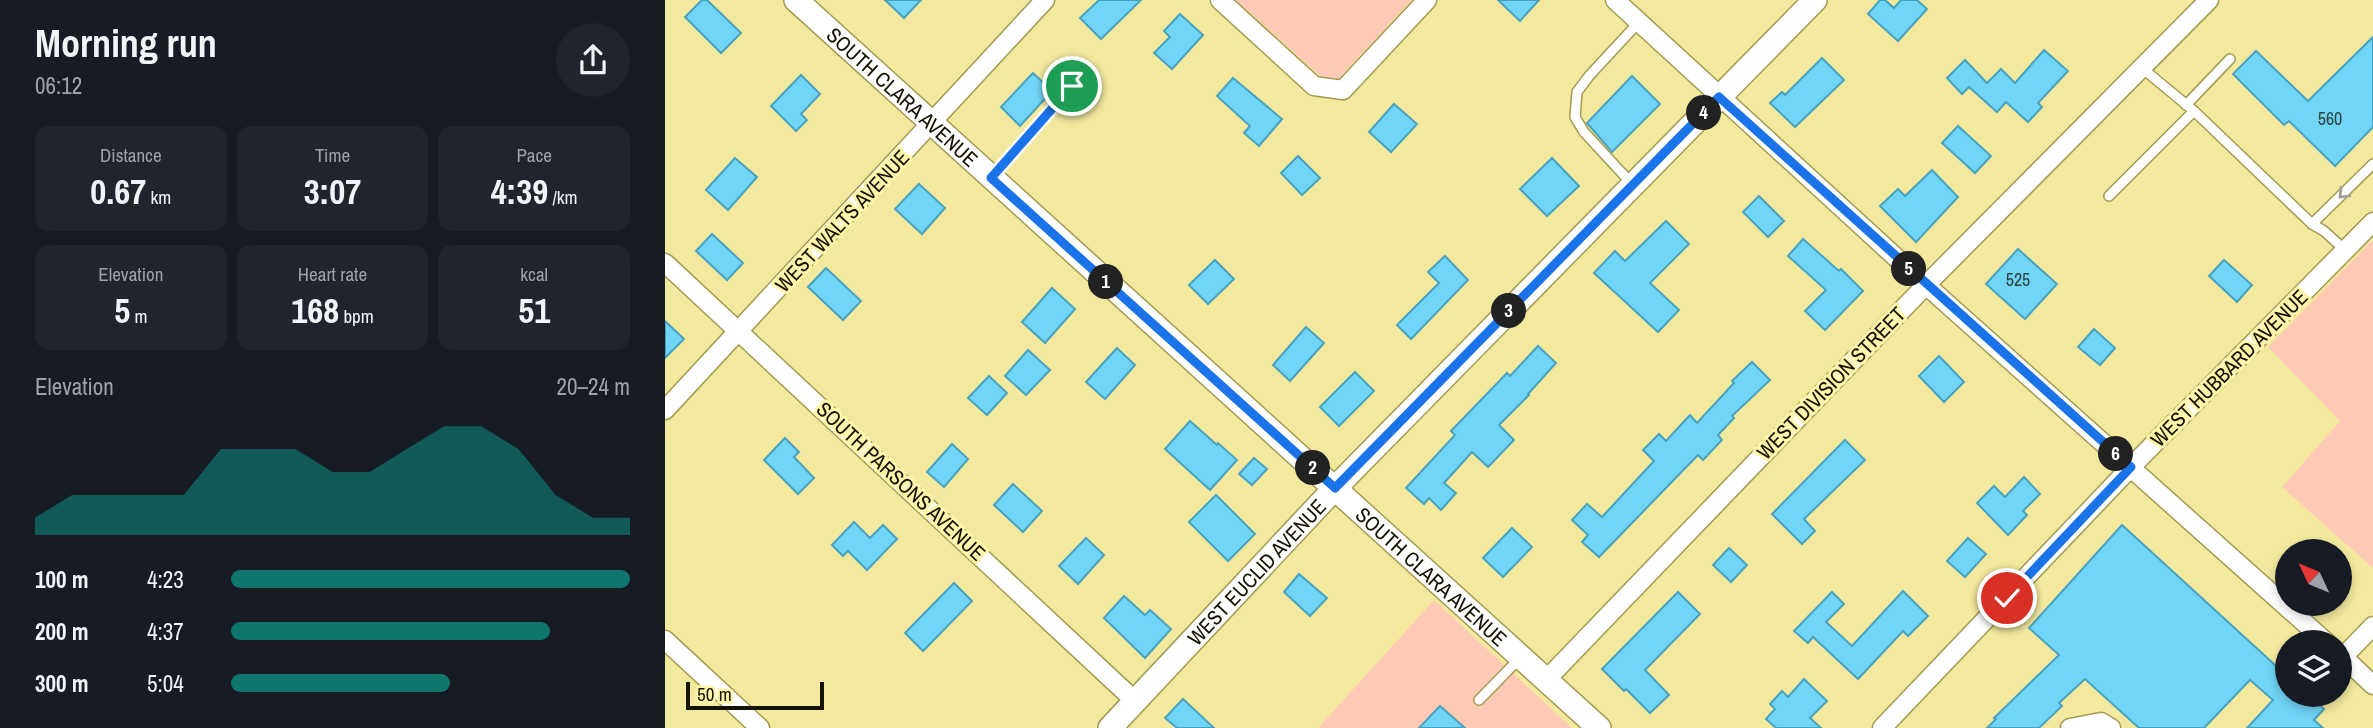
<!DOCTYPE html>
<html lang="en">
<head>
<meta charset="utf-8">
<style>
	:root { --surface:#171b24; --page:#20242c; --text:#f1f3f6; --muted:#9ea1a6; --accent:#0f766e }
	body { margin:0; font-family:"Archivo Narrow",sans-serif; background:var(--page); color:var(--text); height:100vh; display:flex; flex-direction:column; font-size:26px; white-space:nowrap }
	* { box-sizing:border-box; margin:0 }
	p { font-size:23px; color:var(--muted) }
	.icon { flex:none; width:38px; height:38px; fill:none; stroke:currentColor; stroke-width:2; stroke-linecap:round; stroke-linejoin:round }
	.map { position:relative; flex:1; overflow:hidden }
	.panel { display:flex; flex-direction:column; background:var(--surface); width:665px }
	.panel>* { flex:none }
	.needle { width:46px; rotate:314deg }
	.controls { position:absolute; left:1610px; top:539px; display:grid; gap:14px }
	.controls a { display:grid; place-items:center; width:77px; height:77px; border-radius:50%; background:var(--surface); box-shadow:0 4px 10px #0003; font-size:35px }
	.scale { position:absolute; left:21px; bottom:18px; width:138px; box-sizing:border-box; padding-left:7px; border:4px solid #161200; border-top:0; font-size:19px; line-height:24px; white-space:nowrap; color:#161200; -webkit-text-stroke:5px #fff6ab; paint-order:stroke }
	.pin { position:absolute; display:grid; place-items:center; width:60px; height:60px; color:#fff; margin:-30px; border:4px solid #fff; border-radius:50%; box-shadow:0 2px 7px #0007 }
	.km { position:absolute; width:35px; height:35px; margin:-18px; border-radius:50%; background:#222; color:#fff; font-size:19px; line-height:35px; text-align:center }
	.round { display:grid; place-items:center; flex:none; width:74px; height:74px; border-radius:37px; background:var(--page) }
	.summary { display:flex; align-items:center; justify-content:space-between; height:119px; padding:0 35px }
	h1 { font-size:38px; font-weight:800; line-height:52px }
	.metrics { display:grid; grid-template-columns:repeat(3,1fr); gap:10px; height:119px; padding:7px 35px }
	.metrics div { display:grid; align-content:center; border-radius:14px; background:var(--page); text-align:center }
	.metrics b { font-size:35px; font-weight:800 }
	.metrics small { font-size:19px; font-weight:400 }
	.metrics p { font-size:19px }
	.chart { height:196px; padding:14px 35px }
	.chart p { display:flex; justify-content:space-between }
	.chart svg { width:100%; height:126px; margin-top:7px; fill:var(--accent); opacity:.7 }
	ul { padding:0 35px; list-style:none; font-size:23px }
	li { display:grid; grid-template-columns:112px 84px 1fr; align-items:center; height:52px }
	li i { height:18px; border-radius:9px; background:var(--accent) }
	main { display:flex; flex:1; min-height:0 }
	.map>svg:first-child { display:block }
	.green { fill:#fecab6 }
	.building { fill:#70d5f6; stroke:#49a2bf; stroke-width:2 }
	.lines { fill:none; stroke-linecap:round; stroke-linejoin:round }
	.service-casing { stroke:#a49b53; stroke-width:12 }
	.minor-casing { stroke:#a49b53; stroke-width:21 }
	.tertiary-casing { stroke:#a49b53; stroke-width:26 }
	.service { stroke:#fff; stroke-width:9 }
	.minor { stroke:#fff; stroke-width:18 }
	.tertiary { stroke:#fff; stroke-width:23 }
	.oneway { stroke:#a2a099 }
	.route-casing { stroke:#fff; stroke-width:14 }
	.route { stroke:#1a73e8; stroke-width:9 }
	.labels { text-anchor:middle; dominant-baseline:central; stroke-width:6; stroke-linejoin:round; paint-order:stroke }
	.number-label { font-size:18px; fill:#2c433e }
	.street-label { font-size:21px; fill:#161200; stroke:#fff6ab }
</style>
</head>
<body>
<main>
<section class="panel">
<div class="summary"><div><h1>Morning run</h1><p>06:12</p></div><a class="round"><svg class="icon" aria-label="share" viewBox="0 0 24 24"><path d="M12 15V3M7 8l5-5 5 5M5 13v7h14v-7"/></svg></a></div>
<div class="metrics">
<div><p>Distance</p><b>0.67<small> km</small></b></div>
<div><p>Time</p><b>3:07</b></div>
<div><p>Pace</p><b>4:39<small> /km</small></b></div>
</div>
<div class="metrics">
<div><p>Elevation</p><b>5<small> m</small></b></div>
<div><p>Heart rate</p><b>168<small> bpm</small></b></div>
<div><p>kcal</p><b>51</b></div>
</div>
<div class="chart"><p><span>Elevation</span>20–24 m</p>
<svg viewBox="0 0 160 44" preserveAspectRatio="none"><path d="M0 44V38L10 30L20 30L30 30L40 30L50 14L60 14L70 14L80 22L90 22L100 14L110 6L120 6L130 14L140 30L150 38L160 38V44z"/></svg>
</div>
<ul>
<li><b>100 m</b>4:23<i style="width:100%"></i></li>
<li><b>200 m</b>4:37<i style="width:80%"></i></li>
<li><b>300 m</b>5:04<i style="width:55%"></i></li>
</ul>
</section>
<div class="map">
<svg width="1708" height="728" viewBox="0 0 1708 728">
	<rect width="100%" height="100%" fill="#f2e99e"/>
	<g class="green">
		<polygon points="571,0 747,0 673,79 656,77"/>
		<polygon points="1708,240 1708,568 1617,487 1675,421 1603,347"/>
		<polygon points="769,600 907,728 653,728"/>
	</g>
	<g class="building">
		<polygon points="37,0 42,0 76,33 56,53 20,17"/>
		<polygon points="220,0 256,0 239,18"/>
		<polygon points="434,0 476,0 436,39 415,18"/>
		<polygon points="833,0 874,0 855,21"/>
		<polygon points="1215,0 1220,0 1229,8 1236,0 1252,0 1262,9 1233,41 1203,14"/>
		<polygon points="515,14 538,35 507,69 489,53 505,37 499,31"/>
		<polygon points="1708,37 1708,127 1670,166 1624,121 1619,125 1568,74 1591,51 1643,101"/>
		<polygon points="1379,50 1403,71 1373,103 1377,107 1363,122 1341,102 1332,112 1304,87 1297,94 1282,78 1300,60 1322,83 1336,69 1350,83"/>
		<polygon points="1157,58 1179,80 1130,127 1105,103 1117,92 1120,95"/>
		<polygon points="368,73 387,91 355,126 336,107"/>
		<polygon points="136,75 155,94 136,114 142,120 131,131 106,106"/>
		<polygon points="967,76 995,104 947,152 922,123"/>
		<polygon points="568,78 617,119 594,146 579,133 585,126 552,96"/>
		<polygon points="729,104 752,124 726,152 704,132"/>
		<polygon points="1293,126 1326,156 1310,173 1277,143"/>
		<polygon points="633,156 655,178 637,195 616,173"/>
		<polygon points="70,158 92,177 63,210 41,190"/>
		<polygon points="887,158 914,186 882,216 855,189"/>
		<polygon points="1267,170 1293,197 1251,242 1215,206 1233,189 1240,196"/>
		<polygon points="254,184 280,208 257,234 230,209"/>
		<polygon points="1094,196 1119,221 1103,237 1078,212"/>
		<polygon points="1001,221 1024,244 985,283 1014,310 993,332 929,273 950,251 960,261"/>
		<polygon points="47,234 78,263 62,280 31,251"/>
		<polygon points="1138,239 1174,271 1176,269 1198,291 1160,330 1140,311 1161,290 1123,256"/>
		<polygon points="1353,249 1392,284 1360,319 1321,284"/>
		<polygon points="780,256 803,280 746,339 732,325 774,283 763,272"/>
		<polygon points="550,260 569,279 543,304 524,285"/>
		<polygon points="1559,260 1587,285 1572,302 1544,276"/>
		<polygon points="161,268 196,301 178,320 143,287"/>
		<polygon points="387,288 410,309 380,343 357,322"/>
		<polygon points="0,321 19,339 0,358"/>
		<polygon points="641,327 659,343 625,381 608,365"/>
		<polygon points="1429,329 1450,348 1435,365 1413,347"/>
		<polygon points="873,346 891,363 863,394 864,395 834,425 849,440 823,467 807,452 779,483 791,493 776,510 764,498 759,504 741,488 790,435 786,431 842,373 845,376"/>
		<polygon points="452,348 470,365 440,399 421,382"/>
		<polygon points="363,350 385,370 361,395 340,376"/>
		<polygon points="1274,356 1299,382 1279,402 1254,376"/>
		<polygon points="1087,362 1105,380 1067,416 1069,418 1053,435 1057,440 1038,460 1033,455 934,557 917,542 923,535 907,520 922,504 937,517 989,461 978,450 994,434 1001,441 1025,415 1032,423 1069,383 1067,381"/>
		<polygon points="690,372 709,391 674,426 655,407"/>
		<polygon points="324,376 342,393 322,415 303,398"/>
		<polygon points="525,421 552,445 553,443 572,460 545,490 500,449"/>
		<polygon points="120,438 134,452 129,457 149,478 133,494 99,460"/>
		<polygon points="1180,440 1200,460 1139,519 1150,531 1137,544 1107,514"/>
		<polygon points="287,444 303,459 279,487 262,472"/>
		<polygon points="589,458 602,469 587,485 574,474"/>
		<polygon points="1359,477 1375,494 1358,511 1362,515 1343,535 1312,503 1329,486 1340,497"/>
		<polygon points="348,484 377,511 358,532 329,505"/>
		<polygon points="551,495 590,534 563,561 524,522"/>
		<polygon points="189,522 205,538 218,525 232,539 202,570 183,551 178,556 167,545"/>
		<polygon points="1457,525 1622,676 1622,695 1643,695 1659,709 1649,720 1658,728 1582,728 1608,700 1585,680 1539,728 1474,728 1420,679 1394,703 1397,706 1374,728 1322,728 1331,719 1329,718 1394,655 1364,628"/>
		<polygon points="847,528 867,547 838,577 818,558"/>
		<polygon points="421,538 439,555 413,584 394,566"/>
		<polygon points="1303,538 1321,554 1300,577 1282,561"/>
		<polygon points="1064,548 1082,565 1066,582 1048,565"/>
		<polygon points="634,574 662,598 645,616 619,592"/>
		<polygon points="289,583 307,601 258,651 240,633"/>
		<polygon points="1238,591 1263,616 1243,636 1238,631 1193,679 1148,637 1143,643 1129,631 1167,592 1179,604 1161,622 1187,646"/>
		<polygon points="1013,592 1035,614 980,670 1004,695 985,713 961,689 959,691 937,669"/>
		<polygon points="459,596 480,615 485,610 506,629 480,658 439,618"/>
		<polygon points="1139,679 1162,701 1145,718 1156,728 1111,728 1101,719 1110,709 1105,704 1117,691 1123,697"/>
		<polygon points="518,699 549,728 512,728 500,718"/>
		<polygon points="775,706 800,728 754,728"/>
	</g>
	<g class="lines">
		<g class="service-casing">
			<g id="service">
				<polyline points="1477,68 1529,111 1647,224 1659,231 1680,250"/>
				<polyline points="1521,105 1565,59"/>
				<polyline points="327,177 407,86"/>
				<polyline points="968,185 919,132 910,117 912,92 924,76 974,22"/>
				<polyline points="1444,196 1529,111"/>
				<polyline points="1647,224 1708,164"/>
				<polyline points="814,700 854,659"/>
			</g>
		</g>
		<g class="minor-casing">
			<g id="minor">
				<polyline points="555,0 649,86 678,90 762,0"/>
				<polyline points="950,0 1261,285 1661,642"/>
				<polyline points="0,263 470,701"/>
				<polyline points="0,410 380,0"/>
				<polyline points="0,640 95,728"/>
				<polyline points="1675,654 1708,685"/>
				<polyline points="1678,657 1708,626"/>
				<polyline points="881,680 1261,285 1544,0"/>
				<polyline points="1217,728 1466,467 1708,222"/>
				<polyline points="1405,728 1436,722 1446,728"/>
			</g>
		</g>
		<g class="tertiary-casing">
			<g id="tertiary">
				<path id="s1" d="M 131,0 L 934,728"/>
				<path id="s2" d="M 445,728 L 670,488 L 1150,0"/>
			</g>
		</g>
		<use href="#service" class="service"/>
		<use href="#minor" class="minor"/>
		<use href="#tertiary" class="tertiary"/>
	</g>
	<defs><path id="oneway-chevron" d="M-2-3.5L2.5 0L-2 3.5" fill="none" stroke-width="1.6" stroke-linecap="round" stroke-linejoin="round" transform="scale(1.75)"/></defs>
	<use class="oneway" href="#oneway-chevron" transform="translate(1678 194) rotate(135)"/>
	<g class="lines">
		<g class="route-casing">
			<polyline id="route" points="407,86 326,178 670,488 1054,97 1466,467 1342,598"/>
		</g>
		<use href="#route" class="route"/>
	</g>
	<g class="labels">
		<g class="number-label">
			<text x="1665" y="118">560</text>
			<text x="1353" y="279">525</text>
		</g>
		<g class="street-label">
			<text stroke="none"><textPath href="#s1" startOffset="144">SOUTH CLARA AVENUE</textPath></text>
			<text transform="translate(177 221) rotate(-47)">WEST WALTS AVENUE</text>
			<text transform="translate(1564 368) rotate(-45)">WEST HUBBARD AVENUE</text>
			<text transform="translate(1166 383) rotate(-46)">WEST DIVISION STREET</text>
			<text transform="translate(236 481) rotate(43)">SOUTH PARSONS AVENUE</text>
			<text stroke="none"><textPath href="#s2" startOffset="214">WEST EUCLID AVENUE</textPath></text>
			<text stroke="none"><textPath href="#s1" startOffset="858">SOUTH CLARA AVENUE</textPath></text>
		</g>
	</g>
</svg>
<div class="controls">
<a><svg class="needle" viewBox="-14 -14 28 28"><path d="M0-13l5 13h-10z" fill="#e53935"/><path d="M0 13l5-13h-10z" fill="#9ea1a6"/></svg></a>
<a><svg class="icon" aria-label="layers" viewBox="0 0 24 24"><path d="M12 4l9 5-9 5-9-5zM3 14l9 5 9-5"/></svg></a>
</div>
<div class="scale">50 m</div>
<div class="pin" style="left:407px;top:86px;background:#1e9e55"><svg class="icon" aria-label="arrive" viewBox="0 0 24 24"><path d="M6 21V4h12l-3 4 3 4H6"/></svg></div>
<div class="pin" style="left:1342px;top:598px;background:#d93025"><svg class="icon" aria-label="check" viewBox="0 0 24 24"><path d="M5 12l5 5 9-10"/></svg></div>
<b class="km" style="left:441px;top:282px">1</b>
<b class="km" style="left:648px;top:468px">2</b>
<b class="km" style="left:844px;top:311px">3</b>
<b class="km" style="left:1039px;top:113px">4</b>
<b class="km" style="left:1244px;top:269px">5</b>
<b class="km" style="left:1451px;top:454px">6</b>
</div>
</main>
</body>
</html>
